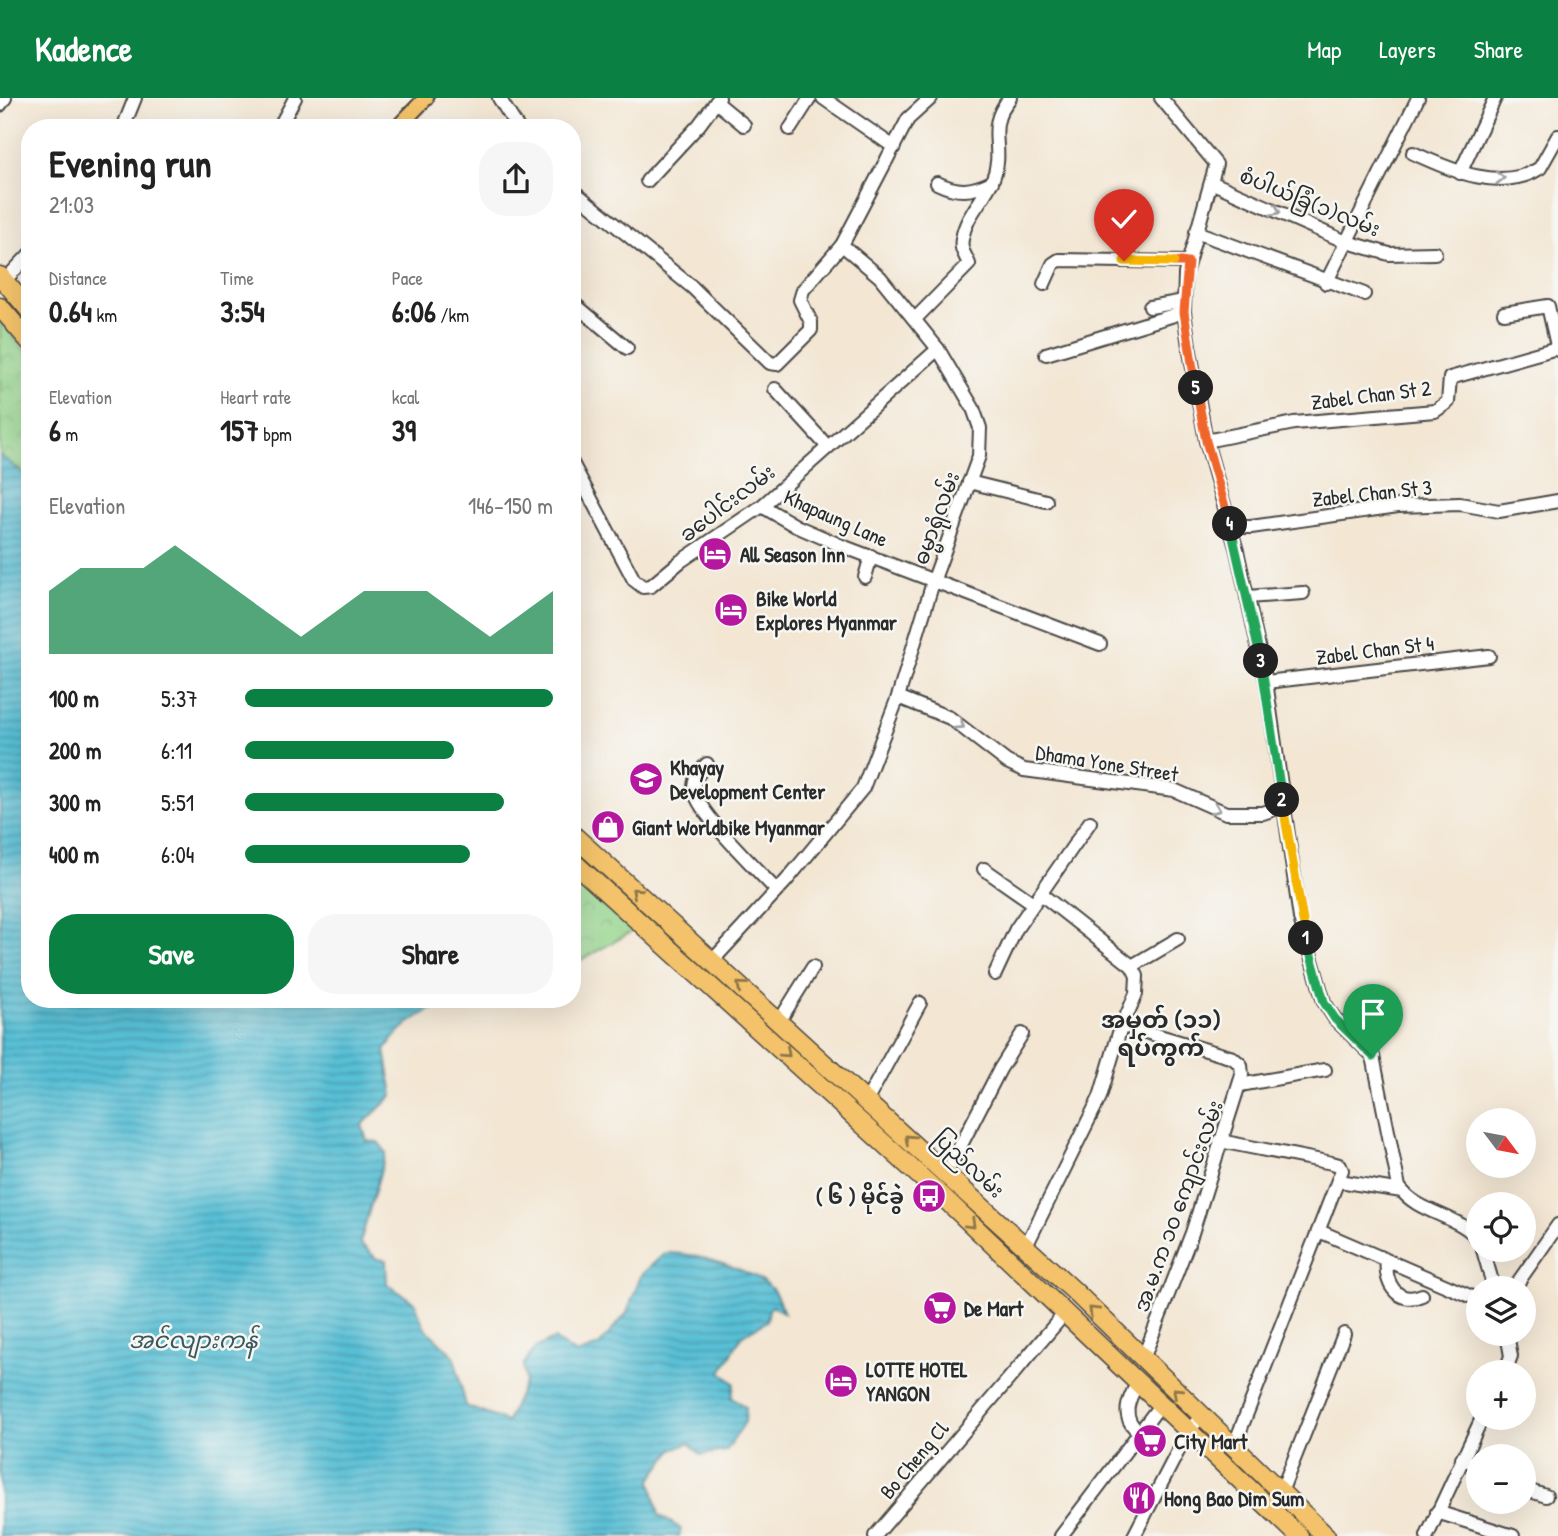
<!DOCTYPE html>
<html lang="en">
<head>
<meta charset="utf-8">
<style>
	:root { --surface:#fff; --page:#f6f6f6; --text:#222; --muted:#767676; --accent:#0b8043 }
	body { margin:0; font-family:"Patrick Hand","Noto Sans Myanmar",sans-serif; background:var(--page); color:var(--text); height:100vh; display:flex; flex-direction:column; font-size:26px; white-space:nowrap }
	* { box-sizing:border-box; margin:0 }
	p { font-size:23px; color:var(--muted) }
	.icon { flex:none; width:38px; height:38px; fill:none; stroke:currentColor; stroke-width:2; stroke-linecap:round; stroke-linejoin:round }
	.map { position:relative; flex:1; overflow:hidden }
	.panel { position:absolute; left:21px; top:21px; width:560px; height:889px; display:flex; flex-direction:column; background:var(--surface); border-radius:28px; box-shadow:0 7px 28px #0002 }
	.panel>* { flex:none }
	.needle { width:46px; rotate:122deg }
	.fabs { position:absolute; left:1466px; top:1010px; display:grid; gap:14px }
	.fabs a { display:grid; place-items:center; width:70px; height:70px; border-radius:50%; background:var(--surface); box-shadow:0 7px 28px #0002; font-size:35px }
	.pin { position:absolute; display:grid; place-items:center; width:60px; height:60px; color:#fff; margin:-72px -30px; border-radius:50% 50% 50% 0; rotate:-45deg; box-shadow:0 0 7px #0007 }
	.pin .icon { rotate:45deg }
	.km { position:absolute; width:35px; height:35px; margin:-18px; border-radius:50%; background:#222; color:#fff; font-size:19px; line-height:35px; text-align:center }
	.round { display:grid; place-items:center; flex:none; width:74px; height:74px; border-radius:28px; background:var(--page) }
	.overview { display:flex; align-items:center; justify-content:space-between; height:119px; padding:0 28px }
	h1 { font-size:38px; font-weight:700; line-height:52px }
	.stats { display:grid; grid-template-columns:repeat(3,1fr); gap:10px; height:119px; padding:7px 28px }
	.stats div { display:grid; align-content:center }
	.stats b { font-size:30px; font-weight:700 }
	.stats small { font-size:19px; font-weight:400 }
	.stats p { font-size:19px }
	.chart { height:196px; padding:14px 28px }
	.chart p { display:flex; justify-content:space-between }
	.chart svg { width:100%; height:126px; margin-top:7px; fill:var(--accent); opacity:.7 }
	.button { display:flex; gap:14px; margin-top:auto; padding:14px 28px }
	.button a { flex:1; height:80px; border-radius:28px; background:var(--accent); color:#fff; font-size:28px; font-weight:700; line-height:80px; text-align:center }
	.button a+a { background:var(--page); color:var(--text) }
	ul { padding:0 28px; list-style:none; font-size:23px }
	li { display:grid; grid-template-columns:112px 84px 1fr; align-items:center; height:52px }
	li i { height:18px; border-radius:9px; background:var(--accent) }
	header { display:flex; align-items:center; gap:42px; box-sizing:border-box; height:98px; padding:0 35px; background:var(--accent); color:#fff }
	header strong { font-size:33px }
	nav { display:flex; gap:38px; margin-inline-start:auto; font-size:24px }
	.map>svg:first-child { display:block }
	.park { fill:url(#park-crowns); stroke:#60805c; stroke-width:2 }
	.water { fill:url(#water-rules); stroke:#427580; stroke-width:2 }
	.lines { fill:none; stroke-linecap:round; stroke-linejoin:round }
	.minor-casing { stroke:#494744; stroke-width:16 }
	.major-casing { stroke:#494744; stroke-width:18 }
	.highway-casing { stroke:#494744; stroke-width:21 }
	.minor { stroke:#fff; stroke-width:12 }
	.major { stroke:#f3c26a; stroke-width:14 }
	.highway { stroke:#f3c26a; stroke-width:18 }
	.oneway { stroke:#a0a0a0 }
	.oneway2 { stroke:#8f764a }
	.split-1-casing { stroke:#fff; stroke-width:14 }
	.split-2-casing { stroke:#fff; stroke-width:14 }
	.split-3-casing { stroke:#fff; stroke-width:14 }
	.split-4-casing { stroke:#fff; stroke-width:14 }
	.split-5-casing { stroke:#fff; stroke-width:14 }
	.split-6-casing { stroke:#fff; stroke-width:14 }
	.split-7-casing { stroke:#fff; stroke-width:14 }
	.split-1 { stroke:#22a559; stroke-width:9 }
	.split-2 { stroke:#f5b400; stroke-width:9 }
	.split-3 { stroke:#22a559; stroke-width:9 }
	.split-4 { stroke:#22a559; stroke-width:9 }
	.split-5 { stroke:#f0652b; stroke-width:9 }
	.split-6 { stroke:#f0652b; stroke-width:9 }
	.split-7 { stroke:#f5b400; stroke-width:9 }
	.labels { text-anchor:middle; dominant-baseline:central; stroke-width:5; stroke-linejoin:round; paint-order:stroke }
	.street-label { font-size:21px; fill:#2b2b2b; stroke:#f6f6f2 }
	.poi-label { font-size:21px; font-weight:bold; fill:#2b2b2b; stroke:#f6f6f2; text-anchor:start }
	.water-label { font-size:23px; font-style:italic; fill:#38575e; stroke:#f6f6f2 }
	.quarter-label { font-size:24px; font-weight:bold; fill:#2b2b2b; stroke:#f6f6f2 }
</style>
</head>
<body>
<header>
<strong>Kadence</strong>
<nav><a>Map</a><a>Layers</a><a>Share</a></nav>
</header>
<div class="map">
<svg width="1558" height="1438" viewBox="0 0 1558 1438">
	<defs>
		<pattern id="park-crowns" width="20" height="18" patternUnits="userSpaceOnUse" patternTransform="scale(1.75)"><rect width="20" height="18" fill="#95d58c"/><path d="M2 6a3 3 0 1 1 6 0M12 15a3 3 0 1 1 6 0" fill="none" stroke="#81b779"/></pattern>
		<pattern id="water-rules" width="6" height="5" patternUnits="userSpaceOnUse" patternTransform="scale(1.75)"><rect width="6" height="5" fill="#58bfd5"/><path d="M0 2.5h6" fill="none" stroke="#499bad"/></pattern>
	</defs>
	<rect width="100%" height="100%" fill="#f6f6f2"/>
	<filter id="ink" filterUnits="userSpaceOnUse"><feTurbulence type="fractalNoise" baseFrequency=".0143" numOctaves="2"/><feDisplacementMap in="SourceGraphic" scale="14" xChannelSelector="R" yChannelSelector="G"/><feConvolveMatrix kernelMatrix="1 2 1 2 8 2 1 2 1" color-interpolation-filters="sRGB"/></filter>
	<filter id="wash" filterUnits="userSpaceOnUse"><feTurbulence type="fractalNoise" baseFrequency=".00686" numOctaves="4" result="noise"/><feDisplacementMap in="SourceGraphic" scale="28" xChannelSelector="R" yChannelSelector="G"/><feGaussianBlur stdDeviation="1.57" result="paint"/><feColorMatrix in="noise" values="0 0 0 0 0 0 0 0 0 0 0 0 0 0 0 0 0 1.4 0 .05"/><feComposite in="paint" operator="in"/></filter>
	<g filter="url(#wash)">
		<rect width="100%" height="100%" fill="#f3e6d3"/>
		<g class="park">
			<polygon points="0,222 30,259 30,381 0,357"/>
			<polygon points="572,781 633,833 572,867"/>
		</g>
		<path class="water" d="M 0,357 L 30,381 L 30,901 L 464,901 C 432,908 402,924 385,952 L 393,997 L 362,1027 L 367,1043 L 378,1044 L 386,1054 L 360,1145 L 377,1161 L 386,1162 L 387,1186 L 415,1205 L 424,1229 L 454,1258 L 466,1308 L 507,1324 L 525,1283 L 523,1267 L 535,1250 L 554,1241 L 576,1256 L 599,1248 L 627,1215 L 641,1177 L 665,1155 C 692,1154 753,1171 772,1191 C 777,1197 781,1208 784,1215 L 773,1208 L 769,1211 L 767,1223 L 742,1238 L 721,1274 L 734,1285 L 732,1300 L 746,1309 L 745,1324 L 726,1353 L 701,1357 L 689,1345 L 672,1352 L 651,1382 L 659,1417 L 681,1431 L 679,1438 L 187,1438 L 187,1434 L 163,1431 L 142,1438 L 0,1438 Z"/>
	</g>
	<g filter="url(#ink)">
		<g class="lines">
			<g class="minor-casing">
				<g id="minor">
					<polyline points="499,0 518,30"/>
					<polyline points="823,0 894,49"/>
					<path d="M 1161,0 L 1216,66 L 1185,176 L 1184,214 L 1189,248 L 1206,343 L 1237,453 L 1266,584 L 1300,820 L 1324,904 L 1335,921 L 1373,958 L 1399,1089 C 1417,1116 1459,1116 1479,1142"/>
					<polyline points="716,4 744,27"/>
					<polyline points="0,7 5,0"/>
					<polyline points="123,30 135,0"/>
					<polyline points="279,30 295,0"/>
					<polyline points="790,31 810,0"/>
					<path d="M 1413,55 C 1451,72 1501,95 1540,70 L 1558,38"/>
					<polyline points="1460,75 1495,0"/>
					<polyline points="647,83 699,27 719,0"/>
					<path d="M 937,85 C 958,95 971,94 992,84"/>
					<polyline points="1213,85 1344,143 1389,156 1435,155"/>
					<polyline points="572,92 692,189 770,265 777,266 811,232 811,224 800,202 803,192 842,147 908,21 931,0"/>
					<polyline points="1196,134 1364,196"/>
					<polyline points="4,183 30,156"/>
					<polyline points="1326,185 1418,0"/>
					<polyline points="1044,186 1053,166 1059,162 1188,164"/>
					<polyline points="572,204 627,250"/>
					<polyline points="1150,209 1184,203"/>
					<polyline points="1504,215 1548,208 1558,252"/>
					<path d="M 916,220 L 969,166 C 965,156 960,152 962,141 C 966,117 983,103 992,83 C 1007,49 983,32 1010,0"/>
					<polyline points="1046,256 1184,214"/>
					<polyline points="775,291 828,349"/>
					<polyline points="1206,343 1294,325 1435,313 1448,304 1450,280 1557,250"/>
					<polyline points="572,365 634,482 643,489 651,488 681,463 762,408 938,251"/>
					<polyline points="969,384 1046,403"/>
					<polyline points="762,408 796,428 842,448 1100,546"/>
					<polyline points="1231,429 1251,429 1398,408 1460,406 1499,413 1558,403"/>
					<polyline points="865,479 871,458"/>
					<polyline points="1247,499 1303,495"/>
					<polyline points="1266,584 1489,558"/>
					<polyline points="898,599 950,620 1007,664 1024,672 1174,692 1226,715 1263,715 1283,708"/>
					<path d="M 707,666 C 700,673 694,679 694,690 C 694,712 759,773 776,792"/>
					<polyline points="984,771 1033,805"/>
					<polyline points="713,862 786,783 863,690 898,599 934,481 979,358 980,330 973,310 938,251 880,179 842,147"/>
					<polyline points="1132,868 1178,841"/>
					<polyline points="995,876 1016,831 1090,724"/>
					<polyline points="780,922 813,869"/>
					<polyline points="1121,930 1129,929 1233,960 1241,967 1242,977 1192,1135 1143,1261"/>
					<polyline points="1240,987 1325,972"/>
					<polyline points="867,1002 920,905"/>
					<polyline points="1220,1043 1332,1065 1339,1067 1342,1072 1234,1348"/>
					<polyline points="946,1076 1000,971 1022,936"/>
					<polyline points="1339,1083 1402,1093"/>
					<polyline points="1319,1133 1479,1202"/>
					<polyline points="1025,1150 1100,999 1119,935 1136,896 1137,878 1132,868 1041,796"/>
					<polyline points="1483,1152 1494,1190"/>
					<path d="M 1387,1163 C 1384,1184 1397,1208 1422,1197"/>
					<polyline points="1514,1190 1558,1127"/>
					<polyline points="1505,1274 1511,1258 1507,1236"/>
					<path d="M 1138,1284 C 1128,1302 1120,1319 1139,1334"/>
					<polyline points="1462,1360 1479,1368"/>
					<polyline points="1524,1391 1546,1398"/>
					<polyline points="1281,1394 1344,1236"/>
					<polyline points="1437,1414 1513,1438"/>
					<polyline points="875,1438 1065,1215"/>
					<polyline points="1061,1438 1161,1306"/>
					<polyline points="1134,1438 1189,1332 1203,1317"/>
					<polyline points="1427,1438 1482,1320"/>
				</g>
			</g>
			<g class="major-casing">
				<polyline id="major" points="397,30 426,0"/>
			</g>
			<g class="highway-casing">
				<g id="highway">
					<polyline points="0,178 30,213"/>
					<polyline points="0,209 30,244"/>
					<polyline points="572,736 1073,1192 1326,1438"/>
					<polyline points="572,763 943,1099 1299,1438"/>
				</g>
			</g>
			<use href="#minor" class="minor"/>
			<use href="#major" class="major"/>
			<use href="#highway" class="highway"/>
		</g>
		<defs><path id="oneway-chevron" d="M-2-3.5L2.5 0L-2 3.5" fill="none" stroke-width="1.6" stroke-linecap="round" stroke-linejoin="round" transform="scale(1.75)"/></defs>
		<g class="oneway">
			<use href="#oneway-chevron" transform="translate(1500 80)"/>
			<use href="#oneway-chevron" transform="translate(1276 113) rotate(24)"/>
			<use href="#oneway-chevron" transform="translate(960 627) rotate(34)"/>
			<use href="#oneway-chevron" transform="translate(1216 711) rotate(21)"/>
		</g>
		<g class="oneway2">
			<use href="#oneway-chevron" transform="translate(636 794) rotate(-138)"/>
			<use href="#oneway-chevron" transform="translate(741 888) rotate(-139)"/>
			<use href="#oneway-chevron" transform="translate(786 955) rotate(42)"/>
			<use href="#oneway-chevron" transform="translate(909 1041) rotate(-137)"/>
			<use href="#oneway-chevron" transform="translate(971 1126) rotate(44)"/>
			<use href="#oneway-chevron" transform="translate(1093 1213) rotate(-136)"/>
			<use href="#oneway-chevron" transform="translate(1177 1294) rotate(-137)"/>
		</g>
	</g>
	<g class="lines" filter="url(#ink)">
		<g class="split-1-casing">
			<polyline id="split-1" points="1306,840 1324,904 1335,921 1373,958"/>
		</g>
		<g class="split-2-casing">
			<polyline id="split-2" points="1282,702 1306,840"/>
		</g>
		<g class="split-3-casing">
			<polyline id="split-3" points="1261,563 1282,702"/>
		</g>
		<g class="split-4-casing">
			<polyline id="split-4" points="1230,426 1261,563"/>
		</g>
		<g class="split-5-casing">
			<polyline id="split-5" points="1196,290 1206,343 1230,426"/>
		</g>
		<g class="split-6-casing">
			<polyline id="split-6" points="1174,164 1188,164 1184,214 1196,290"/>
		</g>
		<g class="split-7-casing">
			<polyline id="split-7" points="1124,163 1174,164"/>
		</g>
		<use href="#split-1" class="split-1"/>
		<use href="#split-2" class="split-2"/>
		<use href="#split-3" class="split-3"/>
		<use href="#split-4" class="split-4"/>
		<use href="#split-5" class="split-5"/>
		<use href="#split-6" class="split-6"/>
		<use href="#split-7" class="split-7"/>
	</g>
	<defs>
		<g id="hotel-disc" transform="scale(1.75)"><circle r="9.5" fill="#b5179e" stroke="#f6f6f2"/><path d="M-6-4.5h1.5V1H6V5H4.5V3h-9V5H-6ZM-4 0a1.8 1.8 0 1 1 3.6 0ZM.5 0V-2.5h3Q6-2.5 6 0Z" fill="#fff"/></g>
		<g id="school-disc" transform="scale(1.75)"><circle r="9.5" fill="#b5179e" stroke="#f6f6f2"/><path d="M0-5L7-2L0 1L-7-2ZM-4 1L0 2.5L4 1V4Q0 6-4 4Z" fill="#fff"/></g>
		<g id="shop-disc" transform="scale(1.75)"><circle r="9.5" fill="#b5179e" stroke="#f6f6f2"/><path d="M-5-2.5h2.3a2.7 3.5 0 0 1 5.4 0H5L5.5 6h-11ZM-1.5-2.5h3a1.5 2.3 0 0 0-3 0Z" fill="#fff"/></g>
		<g id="bus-disc" transform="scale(1.75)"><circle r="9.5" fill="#b5179e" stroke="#f6f6f2"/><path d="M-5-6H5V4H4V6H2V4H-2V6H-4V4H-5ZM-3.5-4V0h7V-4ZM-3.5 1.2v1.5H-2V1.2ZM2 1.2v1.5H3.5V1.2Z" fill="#fff"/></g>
		<g id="supermarket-disc" transform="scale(1.75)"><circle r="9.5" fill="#b5179e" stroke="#f6f6f2"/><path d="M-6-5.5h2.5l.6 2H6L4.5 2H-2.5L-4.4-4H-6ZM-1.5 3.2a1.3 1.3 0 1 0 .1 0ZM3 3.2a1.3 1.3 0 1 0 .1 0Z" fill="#fff"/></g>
		<g id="restaurant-disc" transform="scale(1.75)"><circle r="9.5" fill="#b5179e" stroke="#f6f6f2"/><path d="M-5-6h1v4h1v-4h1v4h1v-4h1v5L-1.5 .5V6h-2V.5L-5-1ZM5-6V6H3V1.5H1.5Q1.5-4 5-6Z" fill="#fff"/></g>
	</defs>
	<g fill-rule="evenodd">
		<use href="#hotel-disc" x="715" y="456"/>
		<use href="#hotel-disc" x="731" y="512"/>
		<use href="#school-disc" x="646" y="681"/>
		<use href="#shop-disc" x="608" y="729"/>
		<use href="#bus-disc" x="929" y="1098"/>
		<use href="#supermarket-disc" x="940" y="1210"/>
		<use href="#hotel-disc" x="841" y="1283"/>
		<use href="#supermarket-disc" x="1150" y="1343"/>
		<use href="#restaurant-disc" x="1139" y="1400"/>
	</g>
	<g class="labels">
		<g class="street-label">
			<text transform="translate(1310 104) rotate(22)">စံပါယ်ခြံ(၁)လမ်း</text>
			<text transform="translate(1371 297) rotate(-7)">Zabel Chan St 2</text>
			<text transform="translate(1372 395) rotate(-6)">Zabel Chan St 3</text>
			<text transform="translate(727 405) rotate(-37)">ခပေါင်းလမ်း</text>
			<text transform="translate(836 420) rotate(24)">Khapaung Lane</text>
			<text transform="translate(936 420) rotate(-70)">ဓမ္မာရုံလမ်း</text>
			<text transform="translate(1375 552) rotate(-7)">Zabel Chan St 4</text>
			<text transform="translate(1107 665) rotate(9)">Dhama Yone Street</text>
			<text transform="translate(969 1066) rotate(43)">ပြည်လမ်း</text>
			<text transform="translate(1178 1108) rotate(-70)">အ.မ.က ၁၀ ကျောင်းလမ်း</text>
			<text transform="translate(914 1362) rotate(-50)">Bo Cheng Cl</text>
		</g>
		<g class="poi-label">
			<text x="740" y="456">All Season Inn</text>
			<text x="756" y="500">Bike World<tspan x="756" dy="24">Explores Myanmar</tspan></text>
			<text x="670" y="669">Khayay<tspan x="670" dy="24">Development Center</tspan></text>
			<text x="632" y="729">Giant Worldbike Myanmar</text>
			<text x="904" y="1098" text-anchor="end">( ၆ ) မိုင်ခွဲ</text>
			<text x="964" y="1210">De Mart</text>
			<text x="866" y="1271">LOTTE HOTEL<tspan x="866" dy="24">YANGON</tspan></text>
			<text x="1174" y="1343">City Mart</text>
			<text x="1164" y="1400">Hong Bao Dim Sum</text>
		</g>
		<g class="water-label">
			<text x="193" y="1241">အင်လျားကန်</text>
		</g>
		<g class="quarter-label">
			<text x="1161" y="921">အမှတ် (၁၁)<tspan x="1161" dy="28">ရပ်ကွက်</tspan></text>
		</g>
	</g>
</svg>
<div class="fabs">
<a><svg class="needle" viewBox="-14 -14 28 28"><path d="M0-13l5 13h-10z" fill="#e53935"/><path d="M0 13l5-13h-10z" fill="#767676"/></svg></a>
<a><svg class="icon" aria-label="locate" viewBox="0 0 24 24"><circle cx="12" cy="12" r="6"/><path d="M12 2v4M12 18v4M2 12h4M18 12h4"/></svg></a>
<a><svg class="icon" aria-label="layers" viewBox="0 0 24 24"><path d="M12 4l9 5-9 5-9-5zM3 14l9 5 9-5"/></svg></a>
<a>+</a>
<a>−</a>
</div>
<div class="pin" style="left:1373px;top:958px;background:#1e9e55"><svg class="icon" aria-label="arrive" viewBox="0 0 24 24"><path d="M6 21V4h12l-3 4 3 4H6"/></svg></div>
<div class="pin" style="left:1124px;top:163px;background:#d93025"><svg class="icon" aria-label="check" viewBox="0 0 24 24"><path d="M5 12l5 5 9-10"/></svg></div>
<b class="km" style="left:1306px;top:840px">1</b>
<b class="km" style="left:1282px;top:702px">2</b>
<b class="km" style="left:1261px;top:563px">3</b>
<b class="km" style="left:1230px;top:426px">4</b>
<b class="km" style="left:1196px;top:290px">5</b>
<section class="panel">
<div class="overview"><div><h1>Evening run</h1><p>21:03</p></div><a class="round"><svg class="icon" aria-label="share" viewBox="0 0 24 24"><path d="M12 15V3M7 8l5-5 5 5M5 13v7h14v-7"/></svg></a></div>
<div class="stats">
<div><p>Distance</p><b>0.64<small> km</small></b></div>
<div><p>Time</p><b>3:54</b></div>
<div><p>Pace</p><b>6:06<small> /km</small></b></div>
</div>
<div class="stats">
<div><p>Elevation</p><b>6<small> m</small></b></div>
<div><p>Heart rate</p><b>157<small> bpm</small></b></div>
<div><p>kcal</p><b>39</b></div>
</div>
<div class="chart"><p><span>Elevation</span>146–150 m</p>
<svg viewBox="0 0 160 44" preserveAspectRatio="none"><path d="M0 44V22L10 14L20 14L30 14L40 6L50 14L60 22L70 30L80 38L90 30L100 22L110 22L120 22L130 30L140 38L150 30L160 22V44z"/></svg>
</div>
<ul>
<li><b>100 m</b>5:37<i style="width:100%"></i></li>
<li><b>200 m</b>6:11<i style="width:68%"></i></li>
<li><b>300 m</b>5:51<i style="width:84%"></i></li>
<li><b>400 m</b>6:04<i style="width:73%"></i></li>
</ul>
<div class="button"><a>Save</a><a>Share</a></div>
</section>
</div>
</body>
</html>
